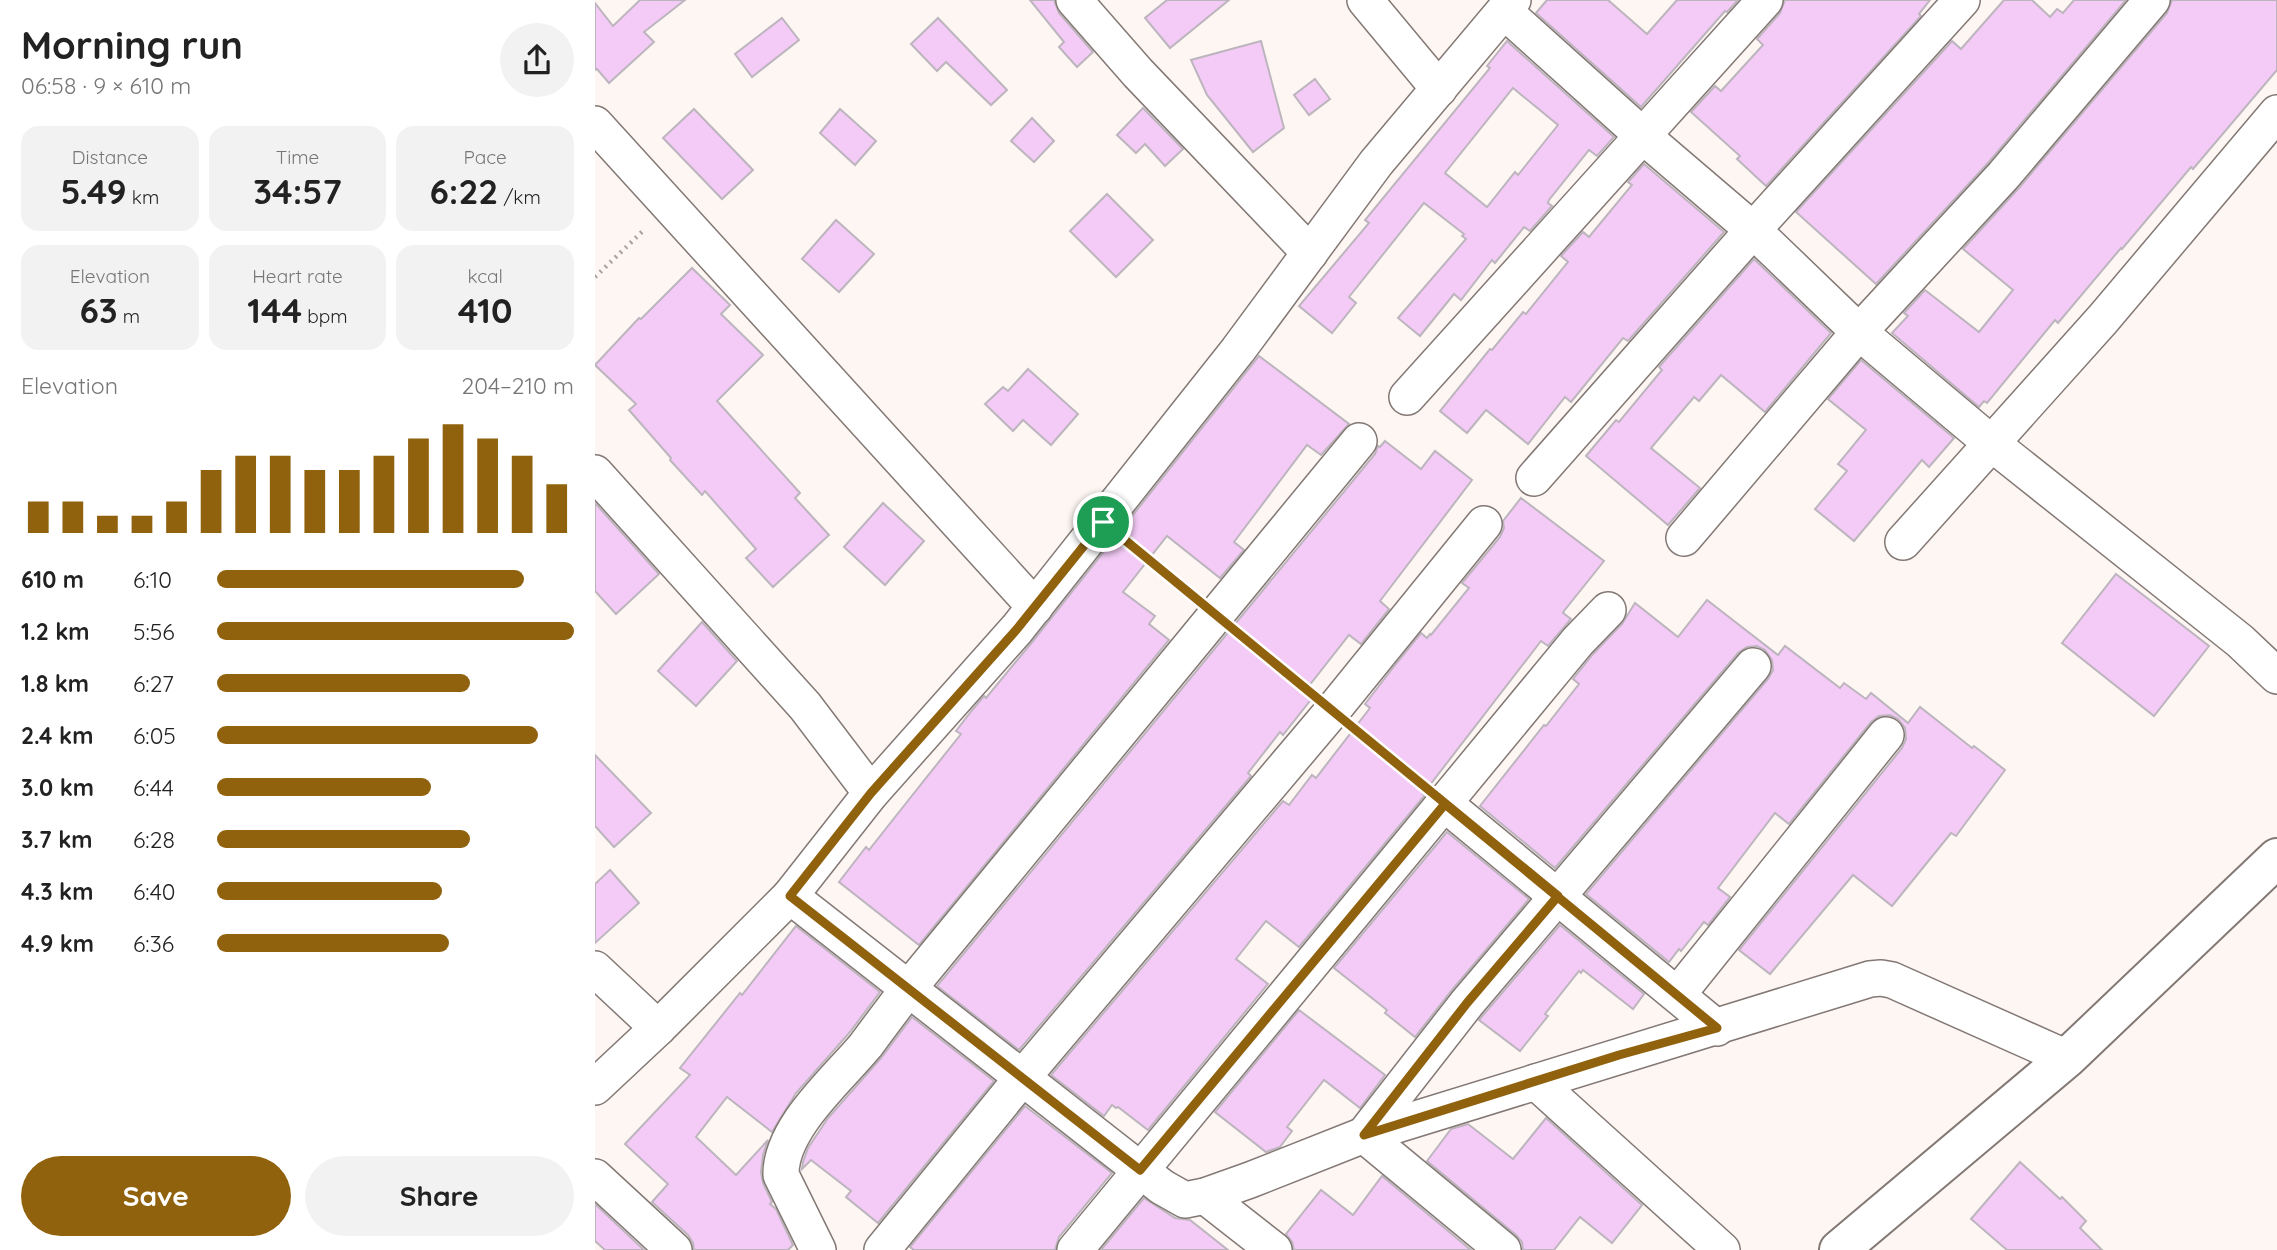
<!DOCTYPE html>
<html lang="en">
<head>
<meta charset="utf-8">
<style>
	:root { --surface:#fff; --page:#f2f2f2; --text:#222; --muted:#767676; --accent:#91620e }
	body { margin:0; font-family:Quicksand,sans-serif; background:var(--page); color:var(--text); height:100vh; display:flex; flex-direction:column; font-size:26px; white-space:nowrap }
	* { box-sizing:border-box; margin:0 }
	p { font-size:23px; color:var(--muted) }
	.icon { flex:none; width:38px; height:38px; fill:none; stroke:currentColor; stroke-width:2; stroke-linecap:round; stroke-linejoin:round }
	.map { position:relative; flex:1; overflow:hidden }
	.panel { display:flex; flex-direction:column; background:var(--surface); width:595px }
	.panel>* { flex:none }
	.pin { position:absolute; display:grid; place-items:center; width:60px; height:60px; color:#fff; margin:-30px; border:4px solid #fff; border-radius:50%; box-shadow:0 2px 7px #0007 }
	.round { display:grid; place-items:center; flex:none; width:74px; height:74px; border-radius:37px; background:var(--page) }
	.summary { display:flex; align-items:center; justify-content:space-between; height:119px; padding:0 21px }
	h1 { font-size:38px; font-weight:700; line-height:52px }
	.figures { display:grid; grid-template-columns:repeat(3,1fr); gap:10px; height:119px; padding:7px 21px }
	.figures div { display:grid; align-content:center; border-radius:18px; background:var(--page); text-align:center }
	.figures b { font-size:35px; font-weight:700 }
	.figures small { font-size:19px; font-weight:400 }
	.figures p { font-size:19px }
	.chart { height:196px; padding:14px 21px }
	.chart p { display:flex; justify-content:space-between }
	.chart svg { width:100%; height:126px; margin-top:7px; stroke:var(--accent); stroke-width:6 }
	.action { display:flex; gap:14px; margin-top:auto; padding:14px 21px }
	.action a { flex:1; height:80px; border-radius:42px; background:var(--accent); color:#fff; font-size:28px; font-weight:700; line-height:80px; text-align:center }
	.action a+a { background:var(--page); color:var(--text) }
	ul { padding:0 21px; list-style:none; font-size:23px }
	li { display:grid; grid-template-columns:112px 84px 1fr; align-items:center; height:52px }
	li i { height:18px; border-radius:9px; background:var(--accent) }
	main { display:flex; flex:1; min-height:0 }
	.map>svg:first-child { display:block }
	.building { fill:#f4cbf6; stroke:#bdb5be; stroke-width:2; fill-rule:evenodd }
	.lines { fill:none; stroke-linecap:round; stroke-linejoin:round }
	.street-casing { stroke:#837874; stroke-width:38 }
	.secondary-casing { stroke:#837874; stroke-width:42 }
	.path { stroke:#a9a3a0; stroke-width:4.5; stroke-dasharray:2 5; stroke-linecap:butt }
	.street { stroke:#fff; stroke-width:35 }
	.secondary { stroke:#fff; stroke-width:38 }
	.route-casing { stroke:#fff; stroke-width:14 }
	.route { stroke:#91620e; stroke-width:9 }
</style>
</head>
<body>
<main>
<section class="panel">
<div class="summary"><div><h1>Morning run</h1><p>06:58 · 9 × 610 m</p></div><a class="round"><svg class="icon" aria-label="share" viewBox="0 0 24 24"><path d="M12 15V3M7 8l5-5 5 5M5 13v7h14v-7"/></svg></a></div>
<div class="figures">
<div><p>Distance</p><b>5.49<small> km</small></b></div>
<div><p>Time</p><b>34:57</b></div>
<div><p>Pace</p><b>6:22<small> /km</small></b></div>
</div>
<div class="figures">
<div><p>Elevation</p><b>63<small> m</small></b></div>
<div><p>Heart rate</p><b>144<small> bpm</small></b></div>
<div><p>kcal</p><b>410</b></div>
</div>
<div class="chart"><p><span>Elevation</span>204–210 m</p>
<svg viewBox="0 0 160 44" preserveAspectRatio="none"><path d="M5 44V33M15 44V33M25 44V38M35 44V38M45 44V33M55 44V22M65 44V17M75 44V17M85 44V22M95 44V22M105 44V17M115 44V11M125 44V6M135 44V11M145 44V17M155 44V27"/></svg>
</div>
<ul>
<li><b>610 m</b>6:10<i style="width:86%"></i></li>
<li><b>1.2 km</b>5:56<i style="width:100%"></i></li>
<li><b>1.8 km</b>6:27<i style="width:71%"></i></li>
<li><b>2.4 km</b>6:05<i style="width:90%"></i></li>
<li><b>3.0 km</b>6:44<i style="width:60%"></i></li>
<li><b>3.7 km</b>6:28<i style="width:71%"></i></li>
<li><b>4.3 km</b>6:40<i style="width:63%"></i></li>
<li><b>4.9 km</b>6:36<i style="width:65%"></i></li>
</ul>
<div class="action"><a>Save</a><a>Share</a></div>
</section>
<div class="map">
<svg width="1682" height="1250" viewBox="0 0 1682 1250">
	<rect width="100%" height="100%" fill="#fdf6f3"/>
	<g class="building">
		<polygon points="45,0 90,0 49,32 59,42 14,83 2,69 0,70 0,3 18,26"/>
		<polygon points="435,0 459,0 464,13 498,52 482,67 464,47 469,42"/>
		<polygon points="572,0 634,0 575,48 550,18"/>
		<polygon points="952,0 1013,0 1052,34 1082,0 1143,0 1132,12 1130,11 1046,107 941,13"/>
		<polygon points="1190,0 1335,0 1324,14 1326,16 1171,186 1142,159 1145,156 1096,112 1120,86 1126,91 1168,45 1162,39 1185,13"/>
		<polygon points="1409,0 1437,0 1455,17 1462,9 1468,13 1479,0 1531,0 1393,163 1281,284 1201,212 1357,41 1366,49"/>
		<polygon points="1577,0 1682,0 1682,70 1598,169 1596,167 1527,249 1526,248 1463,323 1460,320 1392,403 1389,401 1384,407 1297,333 1313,316 1309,313 1330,290 1384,332 1418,290 1368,249 1423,189 1572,13"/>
		<polygon points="187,18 204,40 157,77 140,54"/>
		<polygon points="343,18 412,90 396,105 351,62 342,71 316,44"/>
		<polygon points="666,41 689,128 658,152 612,95 596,60"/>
		<path d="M 912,41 L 1019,137 L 1002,156 L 994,150 L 954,200 L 953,203 L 957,206 L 935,231 L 929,227 L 900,263 L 897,260 L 866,300 L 859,294 L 825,336 L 803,318 L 871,239 L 867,236 L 869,234 L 829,203 L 754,297 L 761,303 L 737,333 L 704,306 L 774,223 L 770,220 L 895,68 L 892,66 ZM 918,88 L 963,125 L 923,175 L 920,172 L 892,207 L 850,173 Z"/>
		<polygon points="720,79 735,99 714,115 699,95"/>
		<polygon points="548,108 588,149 570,166 550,144 541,153 522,135"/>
		<polygon points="99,109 158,170 127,199 68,138"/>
		<polygon points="245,109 281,141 260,165 225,133"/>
		<polygon points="437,118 459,141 439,162 416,141"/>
		<polygon points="1049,164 1129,232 1033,341 1028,338 976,402 970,397 933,444 891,410 872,433 845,411 895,349 897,350 928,312 931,314 973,262 966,256 988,232 994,237 1037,185 1033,182"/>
		<polygon points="512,194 558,240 521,277 475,231"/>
		<polygon points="241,220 279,254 244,292 207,259"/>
		<polygon points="1159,259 1236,333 1170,412 1126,375 1104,401 1099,397 1056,448 1105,488 1073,525 991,456 1021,420 1024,422 1067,370 1064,367"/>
		<polygon points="97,268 135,305 126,314 168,355 122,401 205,493 200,498 234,535 178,587 151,558 161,549 110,491 107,495 75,460 76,458 34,410 41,404 0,365 44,318 46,319"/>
		<polygon points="664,356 754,424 726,455 712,445 639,542 649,550 625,578 572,536 528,592 560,616 554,624 574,640 324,945 244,882 271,847 274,850 304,812 366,734 361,731 378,709 389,696 391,698 438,641"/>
		<polygon points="1266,360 1359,438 1334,467 1327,460 1259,541 1220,509 1252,471 1243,464 1271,430 1233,399"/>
		<polygon points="433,369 483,414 456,445 428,420 418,431 390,404 408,387 413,391"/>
		<polygon points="790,441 826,469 840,451 877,480 785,601 794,609 766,644 754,635 710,691 718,697 688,735 685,732 653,773 656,776 424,1050 342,986 780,454 783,446 785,447"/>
		<polygon points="926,498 1009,561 969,611 968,613 976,619 953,646 946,641 828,794 830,795 704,947 671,921 641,959 673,984 553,1130 523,1107 521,1108 517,1105 509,1116 456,1075 688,801 694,805 717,775 721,778 775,708 770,704 797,669 826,633 832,638 835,634 836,635 874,588 867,583 905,537 909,528 908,521"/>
		<polygon points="0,503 64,574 21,614 0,591"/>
		<polygon points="288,503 329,541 290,585 249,547"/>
		<polygon points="1521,574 1614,646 1559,716 1467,643"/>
		<polygon points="1112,600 1183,655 1190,646 1245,688 1249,683 1271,699 1276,693 1313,723 1325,707 1377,748 1379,746 1410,770 1361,836 1356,833 1297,906 1258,875 1175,974 1144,950 1307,748 1311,739 1310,728 1303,719 1295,715 1284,716 1276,722 1194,824 1180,813 1123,888 1135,897 1113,925 1109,922 1086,951 1084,949 1074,962 991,894 1173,679 1178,670 1177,660 1170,650 1162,646 1152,647 1143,653 960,868 885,806 949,725 951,726 984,684 978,679 998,654 1027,624 1040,603 1083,637"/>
		<polygon points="107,622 142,661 101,706 63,671"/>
		<polygon points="0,755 56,813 19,847 0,826"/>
		<polygon points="852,832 934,899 857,990 820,1037 790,1013 792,1010 739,968"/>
		<polygon points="15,870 44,903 0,943 0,884"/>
		<polygon points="965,925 1049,994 1038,1009 988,970 986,973 984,971 950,1014 953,1016 925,1051 884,1020"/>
		<polygon points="201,926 285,992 255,1032 201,1093 177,1132 132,1097 101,1137 141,1175 173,1140 168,1155 166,1172 168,1183 177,1202 175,1204 181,1209 198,1245 193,1250 99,1250 98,1243 93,1235 57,1202 73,1184 30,1144 95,1075 85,1068 145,993 147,995"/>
		<polygon points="704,1010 790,1075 765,1108 729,1080 692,1127 697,1131 685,1147 671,1152 620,1112"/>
		<polygon points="317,1017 399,1081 283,1223 251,1197 256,1191 216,1160 207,1169 208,1162 213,1148 233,1118 286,1058"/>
		<polygon points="430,1106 517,1173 464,1237 460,1250 319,1250 315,1247"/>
		<polygon points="951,1118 1047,1205 1017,1243 985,1217 959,1250 928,1250 927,1242 921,1235 832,1161 856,1129 873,1124 918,1159"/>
		<polygon points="1425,1162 1465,1199 1467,1197 1491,1221 1485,1228 1507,1250 1412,1250 1376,1219"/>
		<polygon points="787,1176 876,1250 699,1250 697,1242 691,1234 726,1190 758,1215"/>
		<polygon points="549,1198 580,1218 595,1220 633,1250 506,1250"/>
		<polygon points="0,1204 49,1250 10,1250 0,1241"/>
	</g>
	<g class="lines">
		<g class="street-casing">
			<g id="street">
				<polyline points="479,0 543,73 715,253"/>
				<polyline points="770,0 844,89"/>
				<polyline points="909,11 1048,136 1158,230 1264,332 1396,443 1645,641 1682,676"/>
				<polyline points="0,124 440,607"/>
				<polyline points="812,397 1170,0"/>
				<polyline points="0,473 210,706 276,793"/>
				<polyline points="939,478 1158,230 1367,0"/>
				<polyline points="1089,538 1264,332 1408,176 1557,0"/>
				<polyline points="1308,542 1508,319 1682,113"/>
				<polyline points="850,804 1122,1028"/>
				<polyline points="195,896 567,1187 590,1200 610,1196 655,1180 769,1135 1275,979 1286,978 1297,980 1472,1058"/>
				<polyline points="0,969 63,1028"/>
				<polyline points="1083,994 1291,735"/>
				<polyline points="941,1082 1127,1250"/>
				<polyline points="0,1087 63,1028 195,896 276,793 422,629 643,350 781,163 918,0"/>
				<polyline points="0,1177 79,1250"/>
				<polyline points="610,1196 679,1250"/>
				<path d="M 223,1250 L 186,1175 C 185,1128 243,1079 271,1045 C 285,1026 299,1007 314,988 L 764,441"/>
				<polyline points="287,1250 427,1078 738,710 889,524"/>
				<polyline points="480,1250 983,641 1013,610"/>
				<polyline points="908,1250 769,1135 872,1003 1158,666"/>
			</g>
		</g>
		<g class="secondary-casing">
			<polyline id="secondary" points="1244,1250 1472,1058 1682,858"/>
		</g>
		<g class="path">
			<polyline points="0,277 50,229"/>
			<polyline points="532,542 596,593"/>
			<polyline points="646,634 712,689"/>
			<polyline points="762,730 823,781"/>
		</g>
		<use href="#street" class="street"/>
		<use href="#secondary" class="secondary"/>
	</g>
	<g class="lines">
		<g class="route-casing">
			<path id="route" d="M 508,522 L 422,629 L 276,793 L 195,896 L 545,1170 L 850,804 L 1122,1028 L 1024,1055 L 769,1135 L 872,1003 L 963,896 C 811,772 661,646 508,522"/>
		</g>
		<use href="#route" class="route"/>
	</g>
</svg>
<div class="pin" style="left:508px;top:522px;background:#1e9e55"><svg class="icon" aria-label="arrive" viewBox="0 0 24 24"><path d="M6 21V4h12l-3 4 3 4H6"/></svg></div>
</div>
</main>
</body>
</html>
